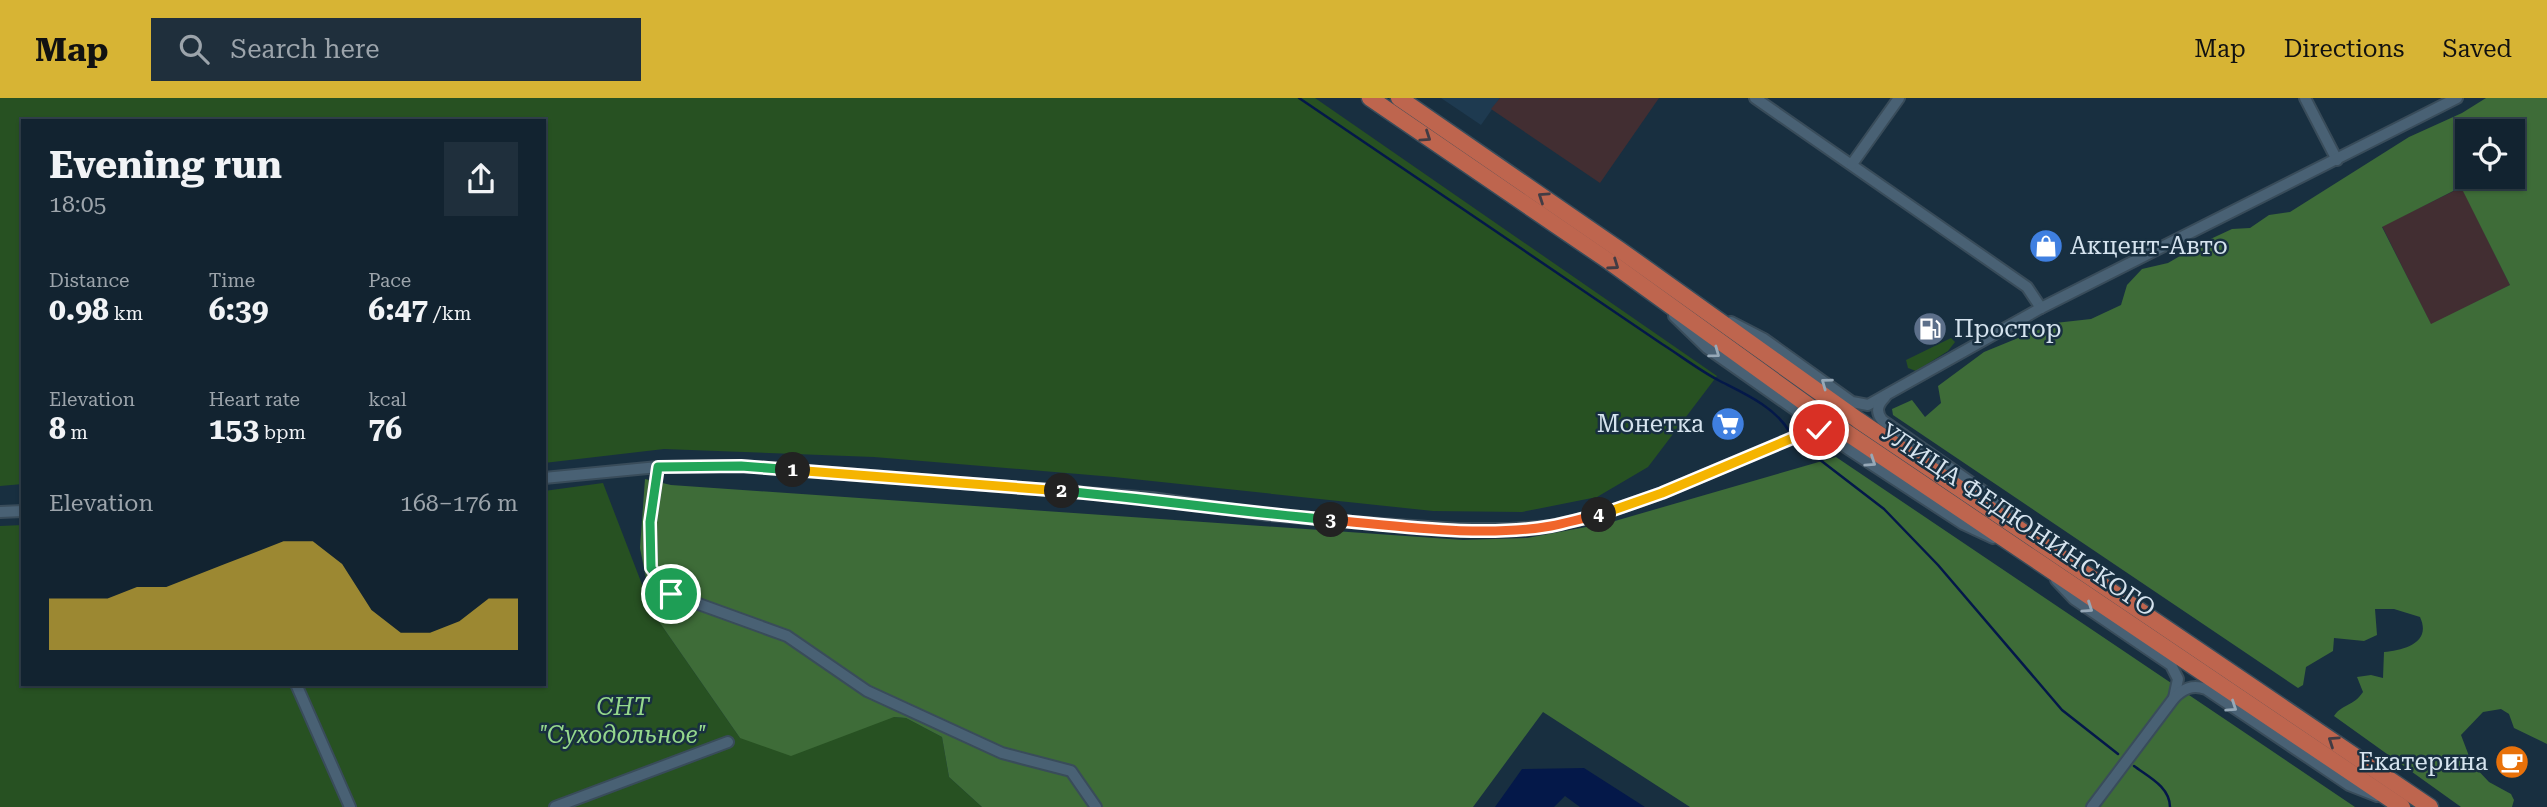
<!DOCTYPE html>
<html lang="en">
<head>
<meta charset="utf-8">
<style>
	:root { --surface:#122330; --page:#1f2f3c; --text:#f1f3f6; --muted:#9ca4ab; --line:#31404c; --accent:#d7b434 }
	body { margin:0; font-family:"Roboto Serif",serif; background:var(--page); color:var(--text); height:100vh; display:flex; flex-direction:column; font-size:26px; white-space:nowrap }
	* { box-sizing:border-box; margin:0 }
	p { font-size:23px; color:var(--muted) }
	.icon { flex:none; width:38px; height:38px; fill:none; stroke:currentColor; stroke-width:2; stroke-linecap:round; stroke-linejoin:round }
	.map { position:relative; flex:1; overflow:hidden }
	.panel { position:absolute; left:21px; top:21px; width:525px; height:567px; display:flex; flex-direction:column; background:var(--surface); border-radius:0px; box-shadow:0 2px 5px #0004,0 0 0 2px var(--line) }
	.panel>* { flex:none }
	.fabs { position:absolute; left:2455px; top:21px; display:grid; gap:14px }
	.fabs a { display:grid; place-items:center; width:70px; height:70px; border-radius:0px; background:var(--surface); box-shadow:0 2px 5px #0004,0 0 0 2px var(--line); font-size:35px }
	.pin { position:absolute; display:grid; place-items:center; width:60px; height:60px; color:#fff; margin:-30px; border:4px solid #fff; border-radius:50%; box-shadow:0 2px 7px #0007 }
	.km { position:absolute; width:35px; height:35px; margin:-18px; border-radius:50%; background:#222; color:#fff; font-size:19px; line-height:35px; text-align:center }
	.round { display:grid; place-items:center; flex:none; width:74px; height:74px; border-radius:0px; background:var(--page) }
	.head { display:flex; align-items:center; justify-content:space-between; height:119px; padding:0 28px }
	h1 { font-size:38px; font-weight:700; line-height:52px }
	.metrics { display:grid; grid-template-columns:repeat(3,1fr); gap:10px; height:119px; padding:7px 28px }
	.metrics div { display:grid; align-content:center }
	.metrics b { font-size:30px; font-weight:700 }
	.metrics small { font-size:19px; font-weight:400 }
	.metrics p { font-size:19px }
	.chart { height:196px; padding:14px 28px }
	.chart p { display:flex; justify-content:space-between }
	.chart svg { width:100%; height:126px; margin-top:7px; fill:var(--accent); opacity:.7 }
	header { display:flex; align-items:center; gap:42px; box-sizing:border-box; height:98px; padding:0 35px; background:var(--accent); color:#111 }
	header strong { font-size:33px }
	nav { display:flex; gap:38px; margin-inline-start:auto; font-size:24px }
	.search { width:490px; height:63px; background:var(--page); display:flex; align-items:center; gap:18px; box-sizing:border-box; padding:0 24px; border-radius:0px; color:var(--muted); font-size:26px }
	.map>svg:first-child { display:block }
	.built { fill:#1e3a50 }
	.industrial { fill:#422e32 }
	.green { fill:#275122 }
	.forest { fill:#3e6c38; fill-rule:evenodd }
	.water { fill:#041849 }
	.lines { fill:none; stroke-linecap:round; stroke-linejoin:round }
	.stream { stroke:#041849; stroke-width:2.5 }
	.minor-casing { stroke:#394c5a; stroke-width:14 }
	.highway-casing { stroke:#394c5a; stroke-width:19 }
	.minor { stroke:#496174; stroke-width:10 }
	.highway { stroke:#be654e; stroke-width:16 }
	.oneway { stroke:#423c44 }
	.oneway2 { stroke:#96a8b7 }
	.split-1-casing { stroke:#fff; stroke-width:14 }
	.split-2-casing { stroke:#fff; stroke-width:14 }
	.split-3-casing { stroke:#fff; stroke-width:14 }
	.split-4-casing { stroke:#fff; stroke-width:14 }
	.split-5-casing { stroke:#fff; stroke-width:14 }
	.split-1 { stroke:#22a559; stroke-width:9 }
	.split-2 { stroke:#f5b400; stroke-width:9 }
	.split-3 { stroke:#22a559; stroke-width:9 }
	.split-4 { stroke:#f0652b; stroke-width:9 }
	.split-5 { stroke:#f5b400; stroke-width:9 }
	.labels { text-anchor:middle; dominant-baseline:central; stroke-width:5; stroke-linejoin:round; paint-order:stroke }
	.poi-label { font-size:24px; fill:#d5e3ee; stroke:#182f40; text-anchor:start }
	.street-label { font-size:24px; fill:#d5e3ee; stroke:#182f40 }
	.park-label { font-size:24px; font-style:italic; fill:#95d88c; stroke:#182f40 }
</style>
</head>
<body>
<header>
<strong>Map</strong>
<div class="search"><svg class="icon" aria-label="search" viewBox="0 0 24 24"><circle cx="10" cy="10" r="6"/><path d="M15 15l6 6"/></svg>Search here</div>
<nav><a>Map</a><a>Directions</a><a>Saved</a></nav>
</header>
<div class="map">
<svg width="2547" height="709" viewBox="0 0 2547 709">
	<rect width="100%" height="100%" fill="#182f40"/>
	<polygon class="built" points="1441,0 1500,0 1481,27"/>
	<g class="industrial">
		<polygon points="1500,0 1659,0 1600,85 1491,11"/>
		<polygon points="2462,89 2510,187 2431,227 2382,128"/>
	</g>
	<g class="green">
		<polygon points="0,0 1315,0 1717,278 1648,369 1597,399 1522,414 1433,413 1114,379 874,359 664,351 544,365 544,23 23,23 23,386 0,388"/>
		<polygon points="1951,240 1955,244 1948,253 1916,273 1908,270 1906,262"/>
		<polygon points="603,385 653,515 740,640 894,619 906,620 942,639 949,679 982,709 0,709 0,428 23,427 23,586 544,586 544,393"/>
	</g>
	<g class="forest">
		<path d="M 2486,0 L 2547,0 L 2547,646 L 2514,630 L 2509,616 L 2501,611 L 2483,614 L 2461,637 L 2472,666 L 2489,684 L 2511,696 L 2514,702 L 2512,709 L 2461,709 L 2334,618 C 2343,605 2353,609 2363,594 L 2357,579 L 2371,577 L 2383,580 L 2384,554 C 2404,552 2432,545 2420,519 L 2394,511 L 2375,511 L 2377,537 L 2364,543 L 2334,540 L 2333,553 L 2306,569 L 2303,587 L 2298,590 L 1893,317 L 1892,311 L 1912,302 L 1925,319 L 1941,305 L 1938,288 L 1984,254 L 2055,225 L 2091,221 L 2121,207 L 2127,187 L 2142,171 L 2168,165 L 2204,144 L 2232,131 L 2250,130 L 2269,117 L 2290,114 L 2409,39 L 2462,15 ZM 2468,33 L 2513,33 L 2513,79 L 2468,79 ZM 2461,89 L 2510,187 L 2431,226 L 2382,129 Z"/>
		<polygon points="1836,359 2355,709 1690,709 1543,614 1473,709 982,709 949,679 942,639 906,620 894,619 791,658 740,640 653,515 640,450 645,381 671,387 1463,442 1527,440 1608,425"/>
	</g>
	<polygon class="water" points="1584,670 1645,709 1580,709 1565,698 1554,709 1495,709 1522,671"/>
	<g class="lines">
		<g class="stream">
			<path d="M 1299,0 L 1662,246 C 1681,258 1699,272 1718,282 C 1743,295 1774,308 1789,333"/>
			<polyline points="1802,348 1884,411 1938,467 2062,612 2118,656"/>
			<path d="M 2134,668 C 2149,679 2170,689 2170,709"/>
		</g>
		<g class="minor-casing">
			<g id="minor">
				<polyline points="1755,0 2027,189 2041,210"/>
				<polyline points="2305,0 2337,62"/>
				<polyline points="1852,66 1899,0"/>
				<polyline points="1674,218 1707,250 1797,313 1802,326 1794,337"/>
				<polyline points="1731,224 1764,241 1852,304 1868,307 2041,210 2457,0"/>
				<path d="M 1885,299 C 1878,306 1875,313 1882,322 L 1986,395 L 2016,421"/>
				<polyline points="658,369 650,424 651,470 671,496 787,538 867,593 1002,655 1071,673 1096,709"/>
				<polyline points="544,380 658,369 741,368 1152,400 1268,417 1352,424 1458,431 1509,431 1550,428 1599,417 1662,395 1806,334 1819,332 1963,426 1993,440"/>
				<polyline points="0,414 23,413"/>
				<polyline points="2056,482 2074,501 2171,567 2178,581 2174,600"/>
				<polyline points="296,586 350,709"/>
				<polyline points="555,709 728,644"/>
				<path d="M 2092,709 L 2174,600 C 2183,591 2192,586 2206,591 L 2349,687 L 2377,698"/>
			</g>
		</g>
		<g class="highway-casing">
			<g id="highway">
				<polyline points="1370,0 1610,164 1834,326 2402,709"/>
				<polyline points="1399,0 1620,152 1858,322 2430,709"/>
			</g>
		</g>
		<use href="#minor" class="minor"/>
		<use href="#highway" class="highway"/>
	</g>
	<defs><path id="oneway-chevron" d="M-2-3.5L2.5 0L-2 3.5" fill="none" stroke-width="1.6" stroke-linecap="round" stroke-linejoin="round" transform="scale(1.75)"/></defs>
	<g class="oneway">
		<use href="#oneway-chevron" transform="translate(1426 39) rotate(34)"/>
		<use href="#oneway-chevron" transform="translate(1543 99) rotate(-146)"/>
		<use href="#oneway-chevron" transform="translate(1614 167) rotate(35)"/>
		<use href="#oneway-chevron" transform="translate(2333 643) rotate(-146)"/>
	</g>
	<g class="oneway2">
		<use href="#oneway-chevron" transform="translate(1715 255) rotate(36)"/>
		<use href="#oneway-chevron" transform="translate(1826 285) rotate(-144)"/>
		<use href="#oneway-chevron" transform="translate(1871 364) rotate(34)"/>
		<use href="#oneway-chevron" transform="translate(2088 510) rotate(34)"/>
		<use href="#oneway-chevron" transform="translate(2232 609) rotate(34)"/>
	</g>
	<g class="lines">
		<g class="split-1-casing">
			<polyline id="split-1" points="671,496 651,470 650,424 658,369 741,368 793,372"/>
		</g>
		<g class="split-2-casing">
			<polyline id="split-2" points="793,372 1062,393"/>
		</g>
		<g class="split-3-casing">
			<path id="split-3" d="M 1062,393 C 1152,401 1241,414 1331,422"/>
		</g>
		<g class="split-4-casing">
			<path id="split-4" d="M 1331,422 C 1399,428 1484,440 1551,428 C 1567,425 1583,420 1599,417"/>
		</g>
		<g class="split-5-casing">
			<polyline id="split-5" points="1599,417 1662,395 1807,334 1819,332"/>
		</g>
		<use href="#split-1" class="split-1"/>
		<use href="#split-2" class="split-2"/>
		<use href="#split-3" class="split-3"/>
		<use href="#split-4" class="split-4"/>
		<use href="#split-5" class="split-5"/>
	</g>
	<defs>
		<g id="shop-disc" transform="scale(1.75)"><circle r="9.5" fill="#3f7fe0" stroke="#182f40"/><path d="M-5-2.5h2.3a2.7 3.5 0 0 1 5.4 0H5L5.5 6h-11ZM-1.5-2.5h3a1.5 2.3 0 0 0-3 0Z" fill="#fff"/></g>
		<g id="fuel-disc" transform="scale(1.75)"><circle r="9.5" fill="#5c6f8a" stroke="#182f40"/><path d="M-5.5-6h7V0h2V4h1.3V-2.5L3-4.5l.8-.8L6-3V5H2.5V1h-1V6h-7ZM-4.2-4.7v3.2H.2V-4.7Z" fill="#fff"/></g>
		<g id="supermarket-disc" transform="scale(1.75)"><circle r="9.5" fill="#3f7fe0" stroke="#182f40"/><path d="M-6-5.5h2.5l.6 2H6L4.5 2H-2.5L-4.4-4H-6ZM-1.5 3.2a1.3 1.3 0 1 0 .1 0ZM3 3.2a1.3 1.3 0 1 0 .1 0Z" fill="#fff"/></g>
		<g id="cafe-disc" transform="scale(1.75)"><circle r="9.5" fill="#e8710a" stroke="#182f40"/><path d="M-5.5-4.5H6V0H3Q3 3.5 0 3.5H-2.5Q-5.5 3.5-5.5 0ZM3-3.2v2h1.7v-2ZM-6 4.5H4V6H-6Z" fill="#fff"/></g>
	</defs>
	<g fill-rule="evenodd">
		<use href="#shop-disc" x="2046" y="148"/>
		<use href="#fuel-disc" x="1930" y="231"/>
		<use href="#supermarket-disc" x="1728" y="326"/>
		<use href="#cafe-disc" x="2512" y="664"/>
	</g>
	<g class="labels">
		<g class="poi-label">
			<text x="2070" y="148">Акцент-Авто</text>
			<text x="1954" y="231">Простор</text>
			<text x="1704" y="326" text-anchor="end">Монетка</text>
			<text x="2488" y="664" text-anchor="end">Екатерина</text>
		</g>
		<g class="street-label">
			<text transform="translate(2018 422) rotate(34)">УЛИЦА ФЕДЮНИНСКОГО</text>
		</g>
		<g class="park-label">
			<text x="623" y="609">СНТ<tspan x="623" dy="28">"Суходольное"</tspan></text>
		</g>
	</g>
</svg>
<div class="fabs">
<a><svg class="icon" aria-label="locate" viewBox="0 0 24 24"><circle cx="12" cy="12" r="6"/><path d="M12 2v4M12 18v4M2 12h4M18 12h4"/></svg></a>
</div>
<div class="pin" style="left:671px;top:496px;background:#1e9e55"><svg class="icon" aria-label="arrive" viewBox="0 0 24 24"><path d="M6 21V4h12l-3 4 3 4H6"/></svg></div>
<div class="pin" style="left:1819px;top:332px;background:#d93025"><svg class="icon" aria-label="check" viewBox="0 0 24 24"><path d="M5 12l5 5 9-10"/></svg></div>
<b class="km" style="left:793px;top:372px">1</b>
<b class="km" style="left:1062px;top:393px">2</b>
<b class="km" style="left:1331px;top:422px">3</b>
<b class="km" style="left:1599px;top:417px">4</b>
<section class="panel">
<div class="head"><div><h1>Evening run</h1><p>18:05</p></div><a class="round"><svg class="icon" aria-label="share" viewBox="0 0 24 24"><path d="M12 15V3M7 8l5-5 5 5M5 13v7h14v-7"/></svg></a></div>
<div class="metrics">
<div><p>Distance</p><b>0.98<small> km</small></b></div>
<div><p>Time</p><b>6:39</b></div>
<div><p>Pace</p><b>6:47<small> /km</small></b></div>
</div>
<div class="metrics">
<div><p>Elevation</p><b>8<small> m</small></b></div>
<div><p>Heart rate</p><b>153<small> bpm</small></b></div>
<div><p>kcal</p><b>76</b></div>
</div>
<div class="chart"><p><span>Elevation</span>168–176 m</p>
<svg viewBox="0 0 160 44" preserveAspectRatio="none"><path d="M0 44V26L10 26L20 26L30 22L40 22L50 18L60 14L70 10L80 6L90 6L100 14L110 30L120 38L130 38L140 34L150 26L160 26V44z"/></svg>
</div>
</section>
</div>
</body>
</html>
